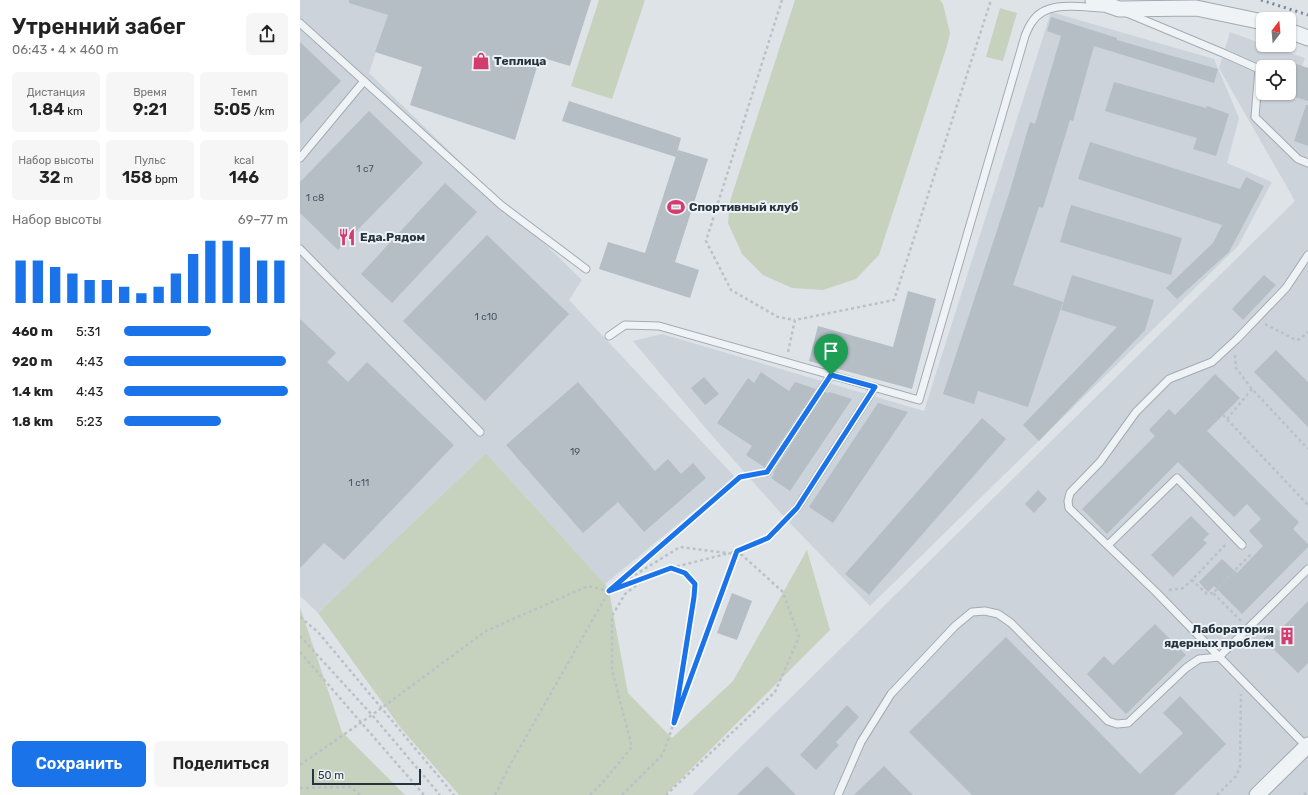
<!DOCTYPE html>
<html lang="ru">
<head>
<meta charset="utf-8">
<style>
	:root { --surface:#fff; --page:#f6f6f6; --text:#222; --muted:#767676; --accent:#1a73e8 }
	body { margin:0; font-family:Rubik,sans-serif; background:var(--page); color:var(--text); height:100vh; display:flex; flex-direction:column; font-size:15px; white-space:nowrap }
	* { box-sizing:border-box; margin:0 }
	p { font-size:13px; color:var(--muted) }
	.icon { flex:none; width:22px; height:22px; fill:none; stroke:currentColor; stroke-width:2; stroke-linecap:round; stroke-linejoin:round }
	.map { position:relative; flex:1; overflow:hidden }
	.drawer { display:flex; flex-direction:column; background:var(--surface); width:300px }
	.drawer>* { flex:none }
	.needle { width:26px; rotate:16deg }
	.controls { position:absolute; left:956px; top:12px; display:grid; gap:8px }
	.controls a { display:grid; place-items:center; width:40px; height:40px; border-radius:6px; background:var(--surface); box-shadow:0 1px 3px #0004; font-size:20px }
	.scale { position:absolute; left:12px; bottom:10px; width:109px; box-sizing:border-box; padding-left:4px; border:2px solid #26343f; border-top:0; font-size:11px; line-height:14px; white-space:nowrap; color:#26343f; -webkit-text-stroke:3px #edf2f6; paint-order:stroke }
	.pin { position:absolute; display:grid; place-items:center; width:34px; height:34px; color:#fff; margin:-41px -17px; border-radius:50% 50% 50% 0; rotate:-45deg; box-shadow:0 0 4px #0007 }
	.pin .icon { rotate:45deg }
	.round { display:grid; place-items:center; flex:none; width:42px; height:42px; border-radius:6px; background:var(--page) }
	.headline { display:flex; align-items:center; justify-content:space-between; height:68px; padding:0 12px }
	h1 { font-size:22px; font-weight:600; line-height:30px }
	.stats { display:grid; grid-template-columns:repeat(3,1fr); gap:6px; height:68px; padding:4px 12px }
	.stats div { display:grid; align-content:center; border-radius:6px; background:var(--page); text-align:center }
	.stats b { font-size:17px; font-weight:600 }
	.stats small { font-size:11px; font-weight:400 }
	.stats p { font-size:11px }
	.chart { height:112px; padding:8px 12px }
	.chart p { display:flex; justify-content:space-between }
	.chart svg { width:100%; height:72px; margin-top:4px; stroke:var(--accent); stroke-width:6 }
	.button { display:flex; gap:8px; margin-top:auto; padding:8px 12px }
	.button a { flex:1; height:46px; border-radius:6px; background:var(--accent); color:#fff; font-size:16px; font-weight:600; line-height:46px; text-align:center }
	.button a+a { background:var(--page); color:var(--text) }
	ul { padding:0 12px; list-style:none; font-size:13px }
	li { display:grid; grid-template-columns:64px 48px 1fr; align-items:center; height:30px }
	li i { height:10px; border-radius:5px; background:var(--accent) }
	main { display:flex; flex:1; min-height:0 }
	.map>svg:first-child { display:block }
	.built { fill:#ccd3da; fill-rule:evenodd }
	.green { fill:#c7d2be }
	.building { fill:#b5bec5 }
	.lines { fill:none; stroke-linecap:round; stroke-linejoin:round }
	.service-casing { stroke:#a3abb2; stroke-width:9 }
	.minor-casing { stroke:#a3abb2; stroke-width:17 }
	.path { stroke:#bbc1c6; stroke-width:2.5; stroke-dasharray:3 3; stroke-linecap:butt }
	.service { stroke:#f0f3f6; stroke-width:7 }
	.minor { stroke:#f0f3f6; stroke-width:15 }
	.rail { stroke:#778692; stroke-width:3; stroke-dasharray:2 4; stroke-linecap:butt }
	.route-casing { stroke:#fff; stroke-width:8 }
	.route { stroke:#1a73e8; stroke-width:5 }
	.labels { text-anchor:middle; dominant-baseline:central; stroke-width:4; stroke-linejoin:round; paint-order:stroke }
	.number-label { font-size:10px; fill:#4a5660 }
	.poi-label { font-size:12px; font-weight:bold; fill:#26343f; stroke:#edf2f6; text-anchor:start }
</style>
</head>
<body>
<main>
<section class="drawer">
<div class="headline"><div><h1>Утренний забег</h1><p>06:43 · 4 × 460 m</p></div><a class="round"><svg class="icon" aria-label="share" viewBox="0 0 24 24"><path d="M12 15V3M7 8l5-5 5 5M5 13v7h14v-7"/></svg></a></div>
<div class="stats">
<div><p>Дистанция</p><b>1.84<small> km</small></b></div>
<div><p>Время</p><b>9:21</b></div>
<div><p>Темп</p><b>5:05<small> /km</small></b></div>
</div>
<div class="stats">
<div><p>Набор высоты</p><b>32<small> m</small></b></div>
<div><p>Пульс</p><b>158<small> bpm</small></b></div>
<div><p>kcal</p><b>146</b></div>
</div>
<div class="chart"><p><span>Набор высоты</span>69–77 m</p>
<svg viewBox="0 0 160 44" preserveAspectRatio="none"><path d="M5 44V18M15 44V18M25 44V22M35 44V26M45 44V30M55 44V30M65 44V34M75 44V38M85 44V34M95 44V26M105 44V14M115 44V6M125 44V6M135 44V10M145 44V18M155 44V18"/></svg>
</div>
<ul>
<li><b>460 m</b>5:31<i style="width:53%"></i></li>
<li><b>920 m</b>4:43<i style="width:99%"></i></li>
<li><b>1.4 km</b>4:43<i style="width:100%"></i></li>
<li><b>1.8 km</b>5:23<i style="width:59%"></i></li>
</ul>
<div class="button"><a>Сохранить</a><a>Поделиться</a></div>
</section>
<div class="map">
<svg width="1008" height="795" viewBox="0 0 1008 795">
	<rect width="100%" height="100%" fill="#dee3e8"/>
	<g class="built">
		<polygon points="0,0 93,0 69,73 282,280 269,300 435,477 305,584 186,453 18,613 0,596"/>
		<polygon points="751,12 914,59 939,118 927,163 972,182 938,246 570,606 486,519 408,431 333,341 362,334 624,411"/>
		<path d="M 930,32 L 963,44 L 963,45 L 967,45 L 1005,58 L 1002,66 L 1008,68 L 1008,795 L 392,795 L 995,201 L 919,68 ZM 963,67 L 989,67 L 989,93 L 963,93 Z"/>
	</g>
	<g class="green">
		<polygon points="299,0 345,0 312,99 271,86"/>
		<polygon points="495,0 640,0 643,4 650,33 647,46 579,255 556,279 523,290 492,288 463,275 442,254 428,223 430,201"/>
		<polygon points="700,8 717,13 703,61 686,57"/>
		<polygon points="186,453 305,584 309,591 328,693 372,738 433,681 507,550 530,630 365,795 159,795 100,727 18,613"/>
		<polygon points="0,607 42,732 105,795 0,795"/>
	</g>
	<g class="building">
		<polygon points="49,0 291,0 270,66 240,57 215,140 110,105 122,67 75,52 88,15 49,3"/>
		<polygon points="751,17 817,38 817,40 918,69 914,83 794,46 773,121 770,120 743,208 739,207 713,285 763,302 728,407 678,391 674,404 643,394 708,197 730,122 735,124 761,36 747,31"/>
		<polygon points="0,42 41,81 0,124"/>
		<polygon points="994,63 1008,68 1008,101 989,95 989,77"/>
		<polygon points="814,82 906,108 907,106 929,114 916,156 893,149 897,138 805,111"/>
		<polygon points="269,101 381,138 376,157 262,121"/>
		<polygon points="1006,105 1008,105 1008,146 994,141"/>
		<polygon points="69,111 123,163 38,250 0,213 0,182"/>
		<polygon points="790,142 940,189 946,177 964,186 929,252 877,299 866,288 913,243 922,225 778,179"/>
		<polygon points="378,150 408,159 375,262 399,270 390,298 299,269 308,242 345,253"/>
		<polygon points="145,183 177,212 92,303 61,274"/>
		<polygon points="771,205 882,238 871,275 760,242"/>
		<polygon points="187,235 269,314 185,401 103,321"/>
		<polygon points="772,275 854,300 845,330 739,441 723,425 817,327 761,310"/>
		<polygon points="964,275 976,285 943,320 932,309"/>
		<polygon points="608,291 636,299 612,389 509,361 518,326 593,347"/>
		<polygon points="0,319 36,353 27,362 48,382 67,362 154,445 44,560 24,543 0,568"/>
		<polygon points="976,350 1008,382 1008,427 954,372"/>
		<polygon points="461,372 489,391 495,382 516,389 464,467 446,455 452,446 417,423 448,378 454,383"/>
		<polygon points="915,374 940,398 907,431 999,522 993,529 1008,544 1008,547 942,614 914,586 908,592 899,582 922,559 937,573 963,546 949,531 961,519 947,504 934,517 878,462 807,534 782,509 855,436 849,430 869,409 875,415"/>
		<polygon points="404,377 419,394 405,405 391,388"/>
		<polygon points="278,382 355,471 368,459 381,474 393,463 406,478 344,532 318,502 283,533 206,445"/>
		<polygon points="525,392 528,393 529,392 552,399 490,491 471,478 474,474 473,473"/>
		<polygon points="578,403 608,412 533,523 509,507"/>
		<polygon points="682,418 706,439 569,595 545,574"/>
		<polygon points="738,490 747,499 734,513 725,504"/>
		<polygon points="891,516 909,534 903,540 907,543 873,577 851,555"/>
		<polygon points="432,593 452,601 437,640 417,633"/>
		<polygon points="1008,601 1008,663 998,673 963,639 975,627 979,631"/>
		<polygon points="855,624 886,655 826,714 787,674 804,656 813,665"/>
		<polygon points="706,637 840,774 883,733 863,713 880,696 926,744 874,795 672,795 609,732"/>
		<polygon points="547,705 559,717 536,742 539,745 516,770 500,755"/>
		<polygon points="467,766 496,795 437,795"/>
		<polygon points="584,766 613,795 554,795"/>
	</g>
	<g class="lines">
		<g class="service-casing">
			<g id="service">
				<polyline points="827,13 923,53 959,69 955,117 998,159 1008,163"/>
				<polyline points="0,23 201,205 286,269"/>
				<polyline points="0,158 64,81"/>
				<polyline points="0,249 180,432"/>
				<polyline points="1008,255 986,288 937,339 912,362 869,379 836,412 800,462 770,493 768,501 769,508 857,593 1008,748"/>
				<path d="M 309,336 L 325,325 L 359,326 L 619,400 L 725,36 C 727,31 729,26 732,22 C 746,0 779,7 802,8"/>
				<polyline points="467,472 531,375"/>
				<polyline points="497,508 575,387"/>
				<polyline points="808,545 877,478 942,545"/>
				<polyline points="919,657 1008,569"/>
				<polyline points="538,795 561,742 591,694 655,626 672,612 685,611 698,614 711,623 808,721 817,724 828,723 886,668 899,659 919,657"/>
			</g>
		</g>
		<g class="minor-casing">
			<g id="minor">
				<polyline points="793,0 819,9 896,8 963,22"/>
				<polyline points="989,31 1008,38"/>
				<polyline points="957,795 1008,745"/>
			</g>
		</g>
		<g class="path">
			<polyline points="482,0 406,241 431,290 478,317 495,320"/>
			<polyline points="965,324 996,340 1000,339 1008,332"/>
			<polyline points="488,352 495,320 594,300 691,0"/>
			<polyline points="935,355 936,368 952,389 1008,449"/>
			<polyline points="923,415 1008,505"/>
			<polyline points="927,419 952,389"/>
			<polyline points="431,553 468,538 490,515"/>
			<polyline points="371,568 426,554"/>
			<polyline points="315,586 440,477 457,474"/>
			<polyline points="314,589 345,577"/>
			<polyline points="869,590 883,588 892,580"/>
			<polyline points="913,593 907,594 892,580 927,543"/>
			<polyline points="0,617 18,632 154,795"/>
			<polyline points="941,621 913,593 950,555 948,553"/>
			<polyline points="0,636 72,715 140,795"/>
			<polyline points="0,652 124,795"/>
			<polyline points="376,718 437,551"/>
			<polyline points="0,765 72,715 186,631 288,586 309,591"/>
			<polyline points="0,788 51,787 60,795"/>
			<polyline points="195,795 210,765 309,591 380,547 442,555 483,592 499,637 475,692 366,795"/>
			<polyline points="290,795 304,781 332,747 312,670 312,616 325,594 349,576 371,568 385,573 395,584 395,597 374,723"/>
			<polyline points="322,795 363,754 374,722"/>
			<polyline points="917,795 936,776 940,767 941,694"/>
			<polyline points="1004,795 1008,791"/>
		</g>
		<use href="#service" class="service"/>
		<use href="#minor" class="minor"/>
		<polyline class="rail" points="961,0 1008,15"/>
	</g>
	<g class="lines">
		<g class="route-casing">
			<polygon id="route" points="531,375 575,387 497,508 468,538 437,551 374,723 394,597 395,584 385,573 371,568 309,591 440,477 467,472"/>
		</g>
		<use href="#route" class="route"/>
	</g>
	<defs>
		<g id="shop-bare" transform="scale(1.38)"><path d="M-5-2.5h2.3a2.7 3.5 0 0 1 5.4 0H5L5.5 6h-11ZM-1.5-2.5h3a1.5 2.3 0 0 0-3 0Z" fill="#d33d6d" stroke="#edf2f6" stroke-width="2.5" paint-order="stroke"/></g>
		<g id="stadium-bare" transform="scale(1.38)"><path d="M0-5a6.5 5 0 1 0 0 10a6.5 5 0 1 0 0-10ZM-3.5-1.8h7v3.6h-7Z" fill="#d33d6d" stroke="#edf2f6" stroke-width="2.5" paint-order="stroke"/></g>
		<g id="restaurant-bare" transform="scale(1.38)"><path d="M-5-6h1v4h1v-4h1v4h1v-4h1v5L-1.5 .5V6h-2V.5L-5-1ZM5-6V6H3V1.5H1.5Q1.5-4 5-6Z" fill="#d33d6d" stroke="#edf2f6" stroke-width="2.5" paint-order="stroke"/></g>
		<g id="building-bare" transform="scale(1.38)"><path d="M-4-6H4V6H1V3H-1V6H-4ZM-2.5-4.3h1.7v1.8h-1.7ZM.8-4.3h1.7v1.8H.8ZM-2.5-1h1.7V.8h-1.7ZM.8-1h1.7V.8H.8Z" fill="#d33d6d" stroke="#edf2f6" stroke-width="2.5" paint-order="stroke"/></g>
	</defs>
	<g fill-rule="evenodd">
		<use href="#shop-bare" x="181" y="61"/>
		<use href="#stadium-bare" x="376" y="207"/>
		<use href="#restaurant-bare" x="47" y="237"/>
		<use href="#building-bare" x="987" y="636"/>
	</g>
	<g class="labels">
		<g class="number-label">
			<text x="65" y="169">1 с7</text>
			<text x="15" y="198">1 с8</text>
			<text x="186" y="317">1 с10</text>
			<text x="275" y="452">19</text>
			<text x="59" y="483">1 с11</text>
		</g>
		<g class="poi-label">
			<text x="194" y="61">Теплица</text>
			<text x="389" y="207">Спортивный клуб</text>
			<text x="60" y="237">Еда.Рядом</text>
			<text x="974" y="629" text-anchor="end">Лаборатория<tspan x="974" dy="14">ядерных проблем</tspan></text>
		</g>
	</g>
</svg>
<div class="controls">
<a><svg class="needle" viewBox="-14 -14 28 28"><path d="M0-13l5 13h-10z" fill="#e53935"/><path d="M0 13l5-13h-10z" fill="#767676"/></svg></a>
<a><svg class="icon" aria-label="locate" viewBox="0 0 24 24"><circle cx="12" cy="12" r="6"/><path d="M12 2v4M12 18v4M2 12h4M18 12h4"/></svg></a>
</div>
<div class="scale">50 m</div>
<div class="pin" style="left:531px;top:375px;background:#1e9e55"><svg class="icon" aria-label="arrive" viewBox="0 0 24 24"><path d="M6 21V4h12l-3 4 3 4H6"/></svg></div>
</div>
</main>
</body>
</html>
